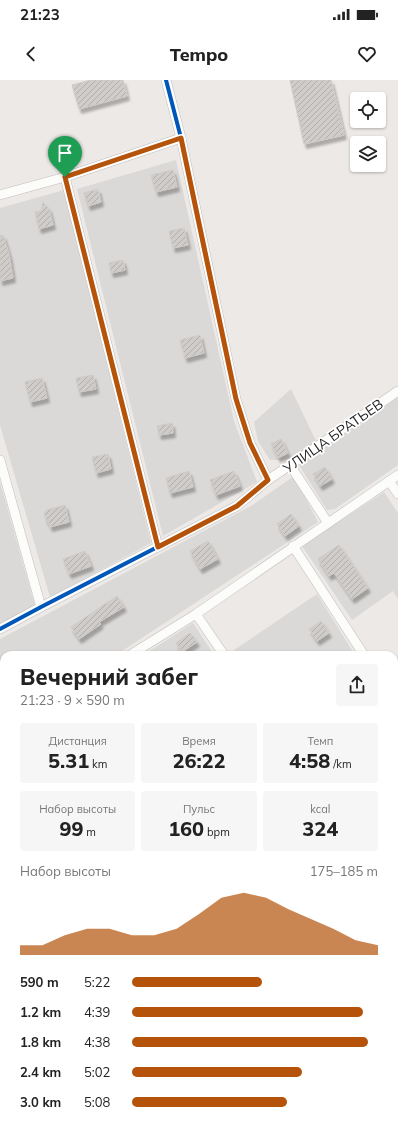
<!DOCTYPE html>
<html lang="ru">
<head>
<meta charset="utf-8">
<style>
	:root { --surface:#fff; --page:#f6f6f6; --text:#222; --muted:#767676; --accent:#b45309 }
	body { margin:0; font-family:Mulish,sans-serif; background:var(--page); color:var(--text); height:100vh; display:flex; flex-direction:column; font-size:15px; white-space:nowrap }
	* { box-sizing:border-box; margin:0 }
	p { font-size:13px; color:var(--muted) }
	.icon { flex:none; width:22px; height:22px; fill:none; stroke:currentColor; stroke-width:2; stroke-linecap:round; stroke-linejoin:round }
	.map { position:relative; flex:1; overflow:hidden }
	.panel { position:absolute; left:0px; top:571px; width:398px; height:474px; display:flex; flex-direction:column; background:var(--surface); border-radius:12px 12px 0 0; box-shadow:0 1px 3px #0004 }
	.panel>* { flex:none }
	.buttons { position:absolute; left:350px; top:12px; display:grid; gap:8px }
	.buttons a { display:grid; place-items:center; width:36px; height:36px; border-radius:4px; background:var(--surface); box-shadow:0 1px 3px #0004; font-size:20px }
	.pin { position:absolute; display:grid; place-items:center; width:34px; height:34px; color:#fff; margin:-41px -17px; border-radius:50% 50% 50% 0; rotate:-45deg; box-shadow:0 0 4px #0007 }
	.pin .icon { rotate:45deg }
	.round { display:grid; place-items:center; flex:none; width:42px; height:42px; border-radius:4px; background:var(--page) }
	.headline { display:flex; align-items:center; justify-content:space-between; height:68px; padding:0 20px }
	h1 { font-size:22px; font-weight:800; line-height:30px }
	.figures { display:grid; grid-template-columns:repeat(3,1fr); gap:6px; height:68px; padding:4px 20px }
	.figures div { display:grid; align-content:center; border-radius:4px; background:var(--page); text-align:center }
	.figures b { font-size:20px; font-weight:800 }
	.figures small { font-size:11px; font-weight:400 }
	.figures p { font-size:11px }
	.chart { height:112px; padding:8px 20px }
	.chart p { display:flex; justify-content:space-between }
	.chart svg { width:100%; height:72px; margin-top:4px; fill:var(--accent); opacity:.7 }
	ul { padding:0 20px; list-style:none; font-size:13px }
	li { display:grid; grid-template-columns:64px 48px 1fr; align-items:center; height:30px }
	li i { height:10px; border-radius:5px; background:var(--accent) }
	.status { display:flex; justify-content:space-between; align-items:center; height:28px; padding:0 20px; background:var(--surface); direction:ltr }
	.status svg { height:11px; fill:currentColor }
	header { display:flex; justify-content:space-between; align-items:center; height:52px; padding:0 20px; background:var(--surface); font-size:18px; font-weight:800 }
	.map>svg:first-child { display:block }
	.residential { fill:#dbd9d8 }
	.forest { fill:url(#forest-crowns) }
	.building { fill:url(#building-hatch); stroke:#cfcbc8; filter:url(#shadow) }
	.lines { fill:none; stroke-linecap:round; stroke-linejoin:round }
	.minor-casing { stroke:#bfbebd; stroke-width:10 }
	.minor { stroke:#fcfcfb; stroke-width:9 }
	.rail { stroke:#cacac9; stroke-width:3; stroke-dasharray:8 8; stroke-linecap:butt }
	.cycleway-casing { stroke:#fff; stroke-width:6 }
	.cycleway { stroke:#0057b8; stroke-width:4 }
	.route-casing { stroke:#fff; stroke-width:8 }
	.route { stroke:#b45309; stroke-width:5 }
	.labels { text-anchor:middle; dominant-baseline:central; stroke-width:3.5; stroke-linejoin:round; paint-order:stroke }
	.street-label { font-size:14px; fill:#1e1e1e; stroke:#fff }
</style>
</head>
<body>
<div class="status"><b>21:23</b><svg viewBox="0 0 49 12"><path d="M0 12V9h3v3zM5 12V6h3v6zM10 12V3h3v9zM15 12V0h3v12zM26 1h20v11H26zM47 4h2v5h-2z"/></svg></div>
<header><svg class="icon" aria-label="back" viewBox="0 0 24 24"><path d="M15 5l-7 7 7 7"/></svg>Tempo<svg class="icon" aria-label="heart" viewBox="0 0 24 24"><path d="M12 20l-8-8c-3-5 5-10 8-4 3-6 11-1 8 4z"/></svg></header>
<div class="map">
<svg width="398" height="1045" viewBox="0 0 398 1045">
	<defs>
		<pattern id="forest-crowns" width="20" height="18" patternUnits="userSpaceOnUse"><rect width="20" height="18" fill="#cbd7be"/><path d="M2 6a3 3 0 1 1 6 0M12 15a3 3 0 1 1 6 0" fill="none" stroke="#aeb8a3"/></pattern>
		<pattern id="building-hatch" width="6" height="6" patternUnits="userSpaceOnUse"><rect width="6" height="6" fill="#cfccc9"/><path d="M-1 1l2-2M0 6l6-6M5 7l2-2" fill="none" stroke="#b1afac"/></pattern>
		<filter id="shadow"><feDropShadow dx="2.5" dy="4.5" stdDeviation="1" flood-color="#0004"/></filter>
	</defs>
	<rect width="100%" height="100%" fill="#ece9e6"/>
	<g class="residential">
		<polygon points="176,80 234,341 257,402 163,456 77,109"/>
		<polygon points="64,110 151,463 50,517 0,345 0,128"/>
		<polygon points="291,309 316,361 292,380 270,380 258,361 254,342"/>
		<polygon points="398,317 398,385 335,429 327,430 299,385"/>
		<polygon points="294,396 318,442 116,575 4,575 4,744 0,742 0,559 251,426"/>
		<polygon points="0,402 35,526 0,545"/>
		<polygon points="384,412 398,433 398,519 393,511 352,540 302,466"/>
		<polygon points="317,514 355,575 237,575 234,570"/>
		<polygon points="193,543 214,575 143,575"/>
	</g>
	<g class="forest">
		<polygon points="398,705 398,761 394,764 394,709"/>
		<polygon points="398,802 398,819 394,823 394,805"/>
		<polygon points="398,927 398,1045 242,1045 247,1041 394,1041 394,930"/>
		<polygon points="3,987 4,988 4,1010 0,1015 0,990"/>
		<polygon points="70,1041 126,1041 121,1045 66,1045"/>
	</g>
	<g class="building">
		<polygon points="91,0 123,0 127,16 79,29 72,5"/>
		<polygon points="290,0 331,0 344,55 304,64"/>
		<polygon points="173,90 177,107 156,112 151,95"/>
		<polygon points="98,109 101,122 88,126 84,113"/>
		<polygon points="43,122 49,129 53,145 39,149 35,132 41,131"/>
		<polygon points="184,148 188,165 173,168 169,151"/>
		<polygon points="3,155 9,174 13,198 0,201 0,156"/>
		<polygon points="123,180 125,190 111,193 109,183"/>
		<polygon points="200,255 204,273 185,278 180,260"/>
		<polygon points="93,295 96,309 79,312 76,298"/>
		<polygon points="42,298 47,318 30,322 25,302"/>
		<polygon points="172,343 173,353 159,355 157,346"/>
		<polygon points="281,359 288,373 278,378 271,364"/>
		<polygon points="108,374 111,389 96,393 92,377"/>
		<polygon points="325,387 332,399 320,406 313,394"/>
		<polygon points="189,391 193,407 170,413 166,398"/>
		<polygon points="234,391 240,406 216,415 210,400"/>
		<polygon points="65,425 69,442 50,447 48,441 47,442 44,433 47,430"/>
		<polygon points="291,434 299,446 285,456 277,444"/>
		<polygon points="208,461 218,479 200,489 190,471"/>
		<polygon points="339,465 368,508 352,519 334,493 329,496 318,479"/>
		<polygon points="85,471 91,486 69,494 63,479"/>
		<polygon points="117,516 124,527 99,542 101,544 79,559 71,547"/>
		<polygon points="321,541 329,553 317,561 309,549"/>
		<polygon points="190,553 197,562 182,572 176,563"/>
	</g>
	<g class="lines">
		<g class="minor-casing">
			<g id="minor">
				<polyline points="65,97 158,467"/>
				<polyline points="0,115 65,97 181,58"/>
				<polyline points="0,380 41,527"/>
				<polyline points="290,385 328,443"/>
				<polyline points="268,400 398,311"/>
				<polyline points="389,401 398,414"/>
				<polyline points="293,466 364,575"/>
				<polyline points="196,534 224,575"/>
				<polyline points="0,549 41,527 237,426 268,400 250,363 236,319 181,58 166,0"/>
				<polyline points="130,575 196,534 398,395"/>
				<polyline points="394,620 395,621"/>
			</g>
		</g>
		<use href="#minor" class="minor"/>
		<g class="rail">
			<polyline points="394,863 398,859"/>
			<polyline points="394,881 398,877"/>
			<polyline points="166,1045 171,1041"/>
			<polyline points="190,1045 195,1041"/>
		</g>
		<g class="cycleway-casing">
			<g id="cycleway">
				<polyline points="65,97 158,467"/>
				<polyline points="0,549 41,527 237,426 268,400 250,363 236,319 181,58 166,0"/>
			</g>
		</g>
		<use href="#cycleway" class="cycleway"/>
	</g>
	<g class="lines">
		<g class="route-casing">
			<polygon id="route" points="181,58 236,319 250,363 268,400 237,426 158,467 65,97"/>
		</g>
		<use href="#route" class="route"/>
	</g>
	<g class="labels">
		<g class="street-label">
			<text transform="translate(333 356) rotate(-35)">УЛИЦА БРАТЬЕВ</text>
		</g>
	</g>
</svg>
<div class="buttons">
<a><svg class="icon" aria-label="locate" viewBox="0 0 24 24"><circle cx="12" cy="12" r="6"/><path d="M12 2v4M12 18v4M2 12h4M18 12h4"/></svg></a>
<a><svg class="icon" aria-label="layers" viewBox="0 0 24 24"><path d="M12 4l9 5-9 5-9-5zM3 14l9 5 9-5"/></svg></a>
</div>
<div class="pin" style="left:65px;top:97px;background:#1e9e55"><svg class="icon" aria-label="arrive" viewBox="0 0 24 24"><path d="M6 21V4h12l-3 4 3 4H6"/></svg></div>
<section class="panel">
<div class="headline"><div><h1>Вечерний забег</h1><p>21:23 · 9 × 590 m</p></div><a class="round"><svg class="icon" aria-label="share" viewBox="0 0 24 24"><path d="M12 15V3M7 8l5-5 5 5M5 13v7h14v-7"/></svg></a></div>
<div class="figures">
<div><p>Дистанция</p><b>5.31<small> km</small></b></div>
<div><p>Время</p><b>26:22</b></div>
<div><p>Темп</p><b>4:58<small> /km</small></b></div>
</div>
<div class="figures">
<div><p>Набор высоты</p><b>99<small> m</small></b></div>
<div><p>Пульс</p><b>160<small> bpm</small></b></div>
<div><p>kcal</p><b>324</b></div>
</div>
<div class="chart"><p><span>Набор высоты</span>175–185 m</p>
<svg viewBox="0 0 160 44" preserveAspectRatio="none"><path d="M0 44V38L10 38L20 32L30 28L40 28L50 32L60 32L70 28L80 19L90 9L100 6L110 9L120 16L130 22L140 28L150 35L160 38V44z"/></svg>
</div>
<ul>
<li><b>590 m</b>5:22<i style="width:53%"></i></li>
<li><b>1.2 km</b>4:39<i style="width:94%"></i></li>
<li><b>1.8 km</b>4:38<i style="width:96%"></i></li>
<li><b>2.4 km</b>5:02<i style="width:69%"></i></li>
<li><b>3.0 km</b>5:08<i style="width:63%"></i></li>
</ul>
</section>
</div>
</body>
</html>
